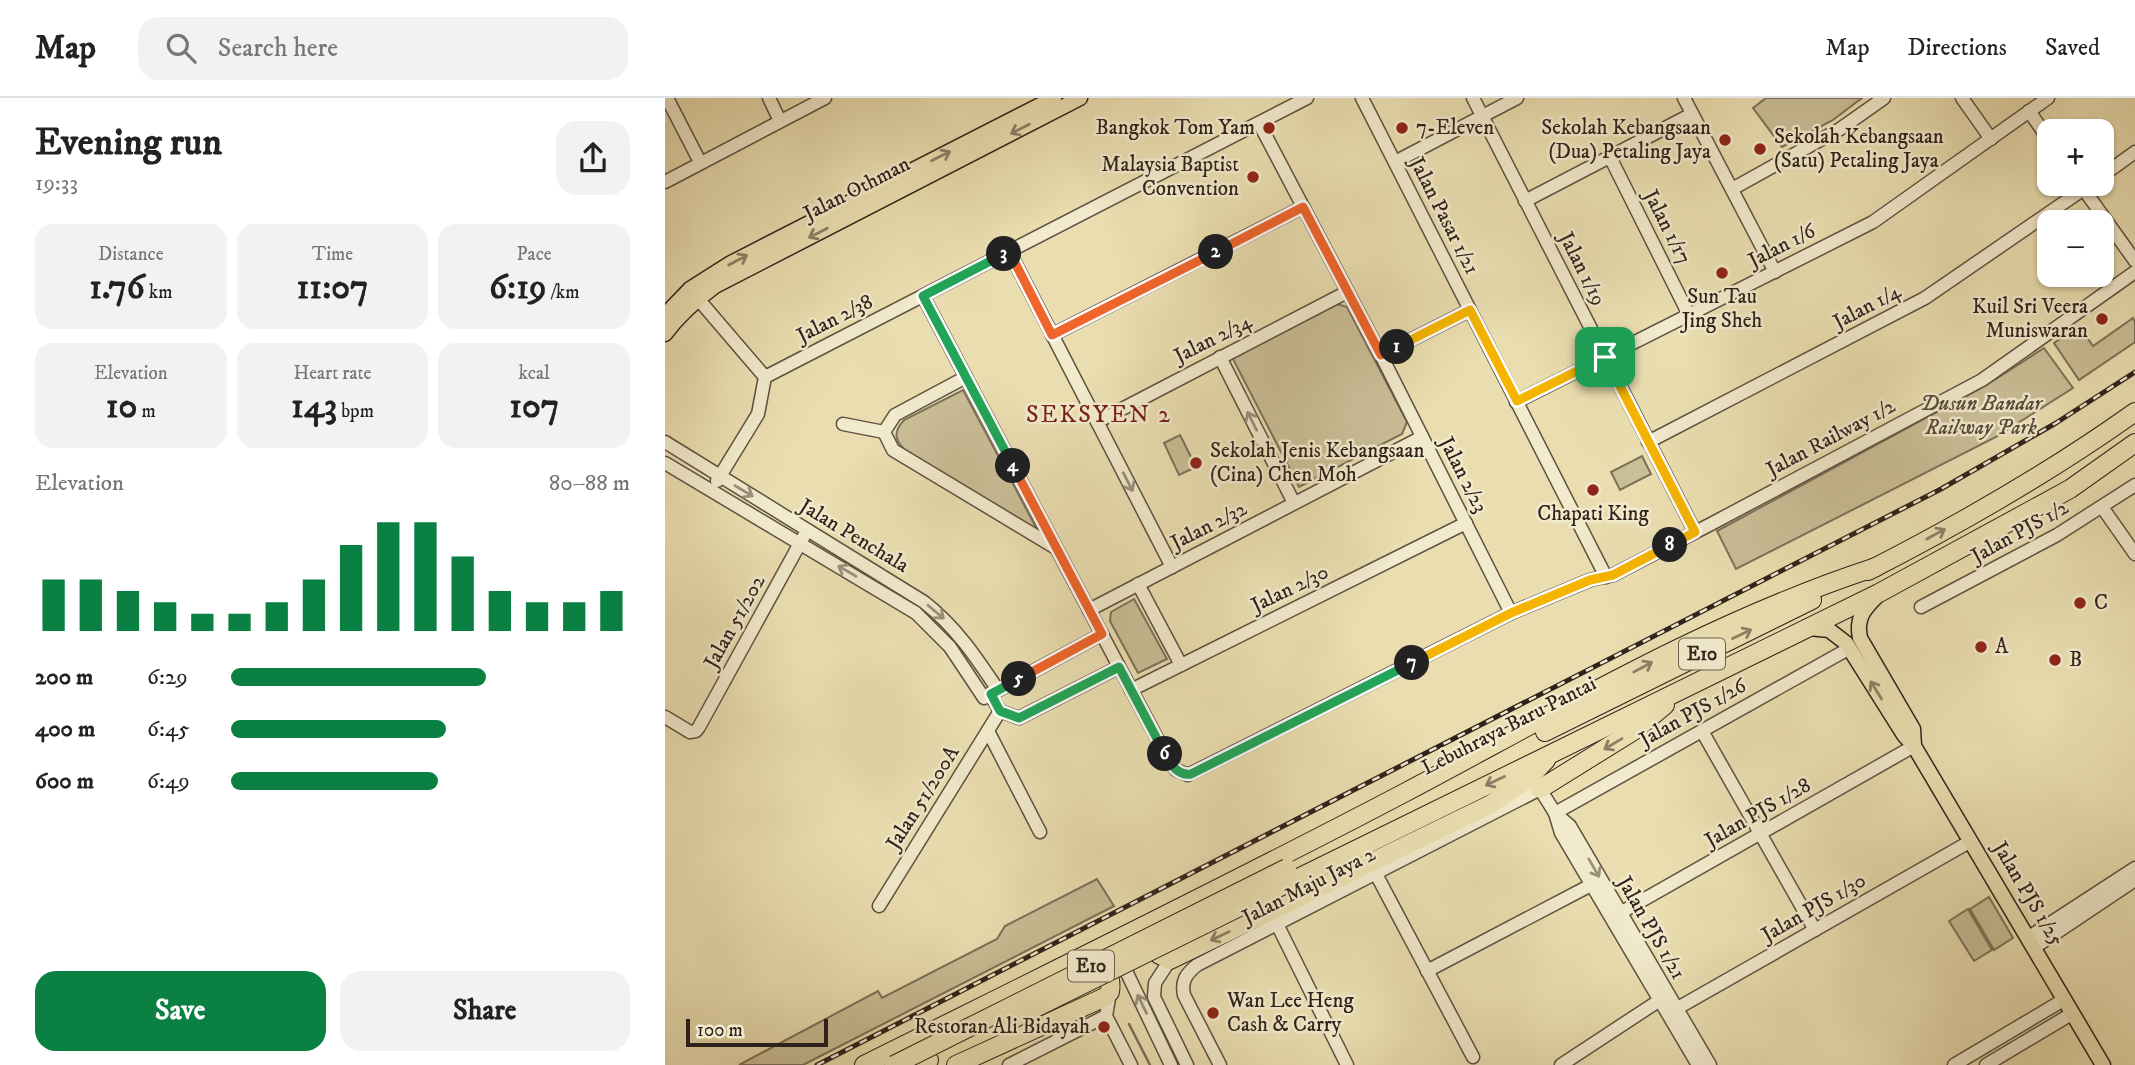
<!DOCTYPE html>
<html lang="en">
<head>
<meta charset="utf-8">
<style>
	:root { --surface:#fff; --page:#f2f2f2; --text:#222; --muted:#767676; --line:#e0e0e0; --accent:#0b8043 }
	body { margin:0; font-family:"IM FELL DW Pica",serif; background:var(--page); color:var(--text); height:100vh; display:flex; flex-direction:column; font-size:26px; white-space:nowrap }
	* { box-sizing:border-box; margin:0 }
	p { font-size:23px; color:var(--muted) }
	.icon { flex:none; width:38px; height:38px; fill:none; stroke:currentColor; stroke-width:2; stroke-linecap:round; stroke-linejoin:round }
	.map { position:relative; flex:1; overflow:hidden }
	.panel { display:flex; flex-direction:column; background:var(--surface); width:665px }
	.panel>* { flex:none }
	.controls { position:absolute; left:1372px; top:21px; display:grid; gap:14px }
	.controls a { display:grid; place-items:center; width:77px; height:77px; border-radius:14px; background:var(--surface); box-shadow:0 2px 5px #0004; font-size:35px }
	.scale { position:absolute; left:21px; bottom:18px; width:142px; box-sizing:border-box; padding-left:7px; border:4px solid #30221b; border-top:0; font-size:19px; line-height:24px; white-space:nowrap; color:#30221b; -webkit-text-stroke:5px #f1eacc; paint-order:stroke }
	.pin { position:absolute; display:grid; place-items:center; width:60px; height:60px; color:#fff; margin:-30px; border-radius:14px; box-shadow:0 4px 10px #0006 }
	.km { position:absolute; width:35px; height:35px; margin:-18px; border-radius:50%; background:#222; color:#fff; font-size:19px; line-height:35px; text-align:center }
	.round { display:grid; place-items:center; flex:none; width:74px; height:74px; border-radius:21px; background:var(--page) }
	.head { display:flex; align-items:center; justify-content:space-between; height:119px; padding:0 35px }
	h1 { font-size:38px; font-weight:800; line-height:52px }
	.figures { display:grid; grid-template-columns:repeat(3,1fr); gap:10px; height:119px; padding:7px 35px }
	.figures div { display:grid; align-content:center; border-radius:18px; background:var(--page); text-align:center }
	.figures b { font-size:35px; font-weight:800 }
	.figures small { font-size:19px; font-weight:400 }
	.figures p { font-size:19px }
	.chart { height:196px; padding:14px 35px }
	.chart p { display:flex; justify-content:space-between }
	.chart svg { width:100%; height:126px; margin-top:7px; stroke:var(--accent); stroke-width:6 }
	.action { display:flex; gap:14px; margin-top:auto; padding:14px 35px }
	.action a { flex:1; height:80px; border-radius:21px; background:var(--accent); color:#fff; font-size:28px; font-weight:800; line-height:80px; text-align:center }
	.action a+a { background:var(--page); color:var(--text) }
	ul { padding:0 35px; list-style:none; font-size:23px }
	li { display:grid; grid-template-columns:112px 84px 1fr; align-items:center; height:52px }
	li i { height:18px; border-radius:9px; background:var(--accent) }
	header { display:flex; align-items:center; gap:42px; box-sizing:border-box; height:98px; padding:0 35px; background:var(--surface); border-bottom:2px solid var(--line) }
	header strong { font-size:33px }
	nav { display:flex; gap:38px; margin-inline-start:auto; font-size:24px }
	.search { width:490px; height:63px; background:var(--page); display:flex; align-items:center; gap:18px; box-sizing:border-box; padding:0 24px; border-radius:21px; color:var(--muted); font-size:26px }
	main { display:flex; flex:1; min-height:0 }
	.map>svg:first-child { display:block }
	.green { fill:#cabe97; stroke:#7d7059; stroke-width:2 }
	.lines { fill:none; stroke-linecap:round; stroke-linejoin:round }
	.stream { stroke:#7a6c56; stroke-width:2.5 }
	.minor-casing { stroke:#5e5140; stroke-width:15 }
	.major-casing { stroke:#30221b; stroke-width:17 }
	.highway-casing { stroke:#30221b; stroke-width:20 }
	.minor { stroke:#f1eacc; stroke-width:12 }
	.major { stroke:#eadeb0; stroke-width:14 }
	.highway { stroke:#eadeb0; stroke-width:18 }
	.rail-casing { stroke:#30221b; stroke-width:5 }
	.rail { stroke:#f1eacc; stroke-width:2.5; stroke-dasharray:8; stroke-linecap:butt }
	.highway-bridge-casing { stroke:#30221b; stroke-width:20; stroke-linecap:butt }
	.highway-bridge { stroke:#eadeb0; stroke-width:18 }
	.oneway { stroke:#8d8066 }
	.oneway2 { stroke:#9a907c }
	.split-1-casing { stroke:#fff; stroke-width:14 }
	.split-2-casing { stroke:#fff; stroke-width:14 }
	.split-3-casing { stroke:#fff; stroke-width:14 }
	.split-4-casing { stroke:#fff; stroke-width:14 }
	.split-5-casing { stroke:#fff; stroke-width:14 }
	.split-6-casing { stroke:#fff; stroke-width:14 }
	.split-7-casing { stroke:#fff; stroke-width:14 }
	.split-8-casing { stroke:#fff; stroke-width:14 }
	.split-9-casing { stroke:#fff; stroke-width:14 }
	.split-1 { stroke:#f5b400; stroke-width:9 }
	.split-2 { stroke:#f0652b; stroke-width:9 }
	.split-3 { stroke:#f0652b; stroke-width:9 }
	.split-4 { stroke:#22a559; stroke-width:9 }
	.split-5 { stroke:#f0652b; stroke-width:9 }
	.split-6 { stroke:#22a559; stroke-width:9 }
	.split-7 { stroke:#22a559; stroke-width:9 }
	.split-8 { stroke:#f5b400; stroke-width:9 }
	.split-9 { stroke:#f5b400; stroke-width:9 }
	.poi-dot { fill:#8f2418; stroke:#f1eacc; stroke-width:2.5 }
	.labels { text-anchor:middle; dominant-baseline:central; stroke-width:5; stroke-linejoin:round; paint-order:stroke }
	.shield { fill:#f1eacc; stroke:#6a5e50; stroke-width:2 }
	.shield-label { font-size:19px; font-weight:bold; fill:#30221b }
	.poi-label { font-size:21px; fill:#30221b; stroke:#f1eacc; text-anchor:start }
	.street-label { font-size:21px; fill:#30221b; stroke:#f1eacc }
	.park-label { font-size:21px; font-style:italic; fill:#56493a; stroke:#f1eacc }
	.quarter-label { font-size:24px; letter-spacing:2px; fill:#7a1f14; stroke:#f1eacc }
</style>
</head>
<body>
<header>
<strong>Map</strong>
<div class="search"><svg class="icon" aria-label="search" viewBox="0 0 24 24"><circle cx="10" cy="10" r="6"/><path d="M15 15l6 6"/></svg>Search here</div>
<nav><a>Map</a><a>Directions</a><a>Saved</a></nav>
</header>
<main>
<section class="panel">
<div class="head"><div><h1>Evening run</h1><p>19:33</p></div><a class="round"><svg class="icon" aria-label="share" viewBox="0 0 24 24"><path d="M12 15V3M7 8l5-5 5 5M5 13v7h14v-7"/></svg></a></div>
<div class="figures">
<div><p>Distance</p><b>1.76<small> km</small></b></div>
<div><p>Time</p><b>11:07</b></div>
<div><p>Pace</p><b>6:19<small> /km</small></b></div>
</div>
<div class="figures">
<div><p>Elevation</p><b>10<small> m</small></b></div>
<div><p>Heart rate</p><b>143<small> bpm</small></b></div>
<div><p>kcal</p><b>107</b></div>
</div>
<div class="chart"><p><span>Elevation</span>80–88 m</p>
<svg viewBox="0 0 160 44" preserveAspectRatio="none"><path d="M5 44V26M15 44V26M25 44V30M35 44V34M45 44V38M55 44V38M65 44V34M75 44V26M85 44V14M95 44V6M105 44V6M115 44V18M125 44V30M135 44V34M145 44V34M155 44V30"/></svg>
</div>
<ul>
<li><b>200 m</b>6:29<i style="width:64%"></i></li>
<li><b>400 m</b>6:45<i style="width:54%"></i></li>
<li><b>600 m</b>6:49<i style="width:52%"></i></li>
</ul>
<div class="action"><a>Save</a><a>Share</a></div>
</section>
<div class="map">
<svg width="1470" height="967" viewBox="0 0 1470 967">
	<rect width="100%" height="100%" fill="#eadeb0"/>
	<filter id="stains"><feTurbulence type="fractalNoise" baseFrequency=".00286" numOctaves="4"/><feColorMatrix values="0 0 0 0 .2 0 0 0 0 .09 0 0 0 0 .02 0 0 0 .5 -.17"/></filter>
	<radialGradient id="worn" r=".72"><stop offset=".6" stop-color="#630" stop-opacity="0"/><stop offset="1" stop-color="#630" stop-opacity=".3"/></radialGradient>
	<g class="green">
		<polygon points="1101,0 1197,0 1168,22 1117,49 1088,10"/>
		<polygon points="672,206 682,209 742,324 737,336 634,389 567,259"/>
		<polygon points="1468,220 1470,224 1470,244 1414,282 1389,245 1414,228 1428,248"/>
		<polygon points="1379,250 1408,290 1331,339 1071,471 1052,433 1320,288"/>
		<path d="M 298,292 L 373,433 L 244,356 C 231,344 226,336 239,322 Z"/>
		<polygon points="515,337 531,369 514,377 499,345"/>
		<polygon points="977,358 986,376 955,392 946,374"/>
		<polygon points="469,501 502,561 473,575 445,523 446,514"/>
		<polygon points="432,781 449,808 138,967 74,967 213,893 217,900 332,841 340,828"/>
		<polygon points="1324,799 1348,840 1329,852 1305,811"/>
		<polygon points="1303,811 1327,852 1309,863 1284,823"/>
	</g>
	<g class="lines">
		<polyline class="stream" points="464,926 485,967"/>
		<g class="minor-casing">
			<g id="minor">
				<polyline points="2,0 35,64"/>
				<polyline points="104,0 115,23"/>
				<polyline points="697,0 941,479"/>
				<polyline points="808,0 1030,434"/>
				<polyline points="1019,0 1110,174"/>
				<polyline points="1297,0 1326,41"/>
				<polyline points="1364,13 1384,42"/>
				<polyline points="594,25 716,257 846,515"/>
				<polyline points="945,59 1024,217"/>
				<polyline points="730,64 852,0"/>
				<polyline points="1437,78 1470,54"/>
				<polyline points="0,84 160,0"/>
				<polyline points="1415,86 1470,163"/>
				<polyline points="1067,91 1175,31 1219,0"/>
				<polyline points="860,103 1027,16"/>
				<polyline points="344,153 507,469"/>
				<polyline points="28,195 100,279 93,316 52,383"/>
				<polyline points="258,198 504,663 511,672 523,677 846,515 925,482 948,477 1046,426 1317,282 1470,174"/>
				<polyline points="387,237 638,109"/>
				<polyline points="716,257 805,212"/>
				<polyline points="555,259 629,405"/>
				<polyline points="100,279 642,0"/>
				<polyline points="301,279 230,317 219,334 228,352 391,450"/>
				<polyline points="851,304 1208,124 1383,0"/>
				<polyline points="432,324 682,194"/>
				<polyline points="178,326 219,334"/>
				<path d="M 0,344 L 259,504 C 291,529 311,559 333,592"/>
				<polyline points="983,344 1260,200 1426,86"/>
				<polyline points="0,365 251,515 285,549 319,600 437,536"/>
				<polyline points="1437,409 1470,456"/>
				<polyline points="473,486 516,567"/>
				<polyline points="1256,509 1392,437 1470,387"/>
				<polyline points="424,512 757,339"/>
				<polyline points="466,592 801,425"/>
				<polyline points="325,596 335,613 354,620 454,569"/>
				<polyline points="0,619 25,634 31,633 34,629 139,438"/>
				<polyline points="323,633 375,734"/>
				<polyline points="1037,633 1150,832"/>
				<polyline points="890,715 1185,550"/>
				<polyline points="890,715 896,735 1033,967"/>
				<polyline points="711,776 808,959"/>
				<polyline points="214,808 335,613"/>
				<polyline points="955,815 1249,648"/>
				<polyline points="612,826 682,967"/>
				<polyline points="1364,839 1470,770"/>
				<polyline points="1370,849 1470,782"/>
				<polyline points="461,859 462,875 506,967"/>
				<polyline points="505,862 490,885 489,899 522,967"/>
				<polyline points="762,873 926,787"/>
				<polyline points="445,894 441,918 466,967"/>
				<polyline points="1011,911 1306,743"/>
				<polyline points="344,967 441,918"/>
				<path d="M 555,967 L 519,897 C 516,883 521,876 532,867 L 875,691 L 890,715 L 905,728 L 1045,967"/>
				<polyline points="896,967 998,900"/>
				<polyline points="1289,967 1400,901"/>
				<polyline points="1321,967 1408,915"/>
			</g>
		</g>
		<g class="major-casing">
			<g id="major">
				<polyline points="0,217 25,191 66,165 389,0"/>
				<path d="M 0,236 C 14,217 31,202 50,188 L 415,0"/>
				<path d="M 1211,499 C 1198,512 1191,521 1195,540 L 1248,631 L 1249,648"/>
				<polyline points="1144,530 1164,532 1181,545 1239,637 1249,648 1438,967"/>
			</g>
		</g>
		<g class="highway-casing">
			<g id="highway">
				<path d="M 1203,473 C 1295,426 1386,374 1470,314"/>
				<polyline points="880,634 1147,502"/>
				<polyline points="875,691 970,632 1000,607"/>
				<polyline points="627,783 1214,495 1405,391 1470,345"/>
				<polyline points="489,837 487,845 493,856 505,862 826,706 862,682 881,662"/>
				<path d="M 199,967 C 380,877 562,788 741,694 C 894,613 1045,523 1211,469"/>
				<polyline points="254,967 264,962"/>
				<path d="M 291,967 L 440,899 L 445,894 C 447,881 443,871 432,863"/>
			</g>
		</g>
		<use href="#minor" class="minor"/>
		<use href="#major" class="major"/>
		<use href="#highway" class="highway"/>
		<g class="rail-casing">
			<polyline id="rail" points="152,967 1276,391 1391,325 1470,274"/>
		</g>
		<use href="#rail" class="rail"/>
		<g class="highway-bridge-casing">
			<g id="highway-bridge">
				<polyline points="344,923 627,783"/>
				<polyline points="229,967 622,770"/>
			</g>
		</g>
		<use href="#highway-bridge" class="highway-bridge"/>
	</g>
	<defs><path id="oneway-shaft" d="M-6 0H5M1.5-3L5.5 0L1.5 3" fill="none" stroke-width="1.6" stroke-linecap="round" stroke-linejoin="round" transform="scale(1.75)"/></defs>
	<g class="oneway">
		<use href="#oneway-shaft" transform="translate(355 31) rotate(153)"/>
		<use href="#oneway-shaft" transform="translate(276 58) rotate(-27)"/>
		<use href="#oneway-shaft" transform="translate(153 135) rotate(153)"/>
		<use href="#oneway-shaft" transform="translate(73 162) rotate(-28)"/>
		<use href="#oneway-shaft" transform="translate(1271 436) rotate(-29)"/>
		<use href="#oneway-shaft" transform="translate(1077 536) rotate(-26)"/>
		<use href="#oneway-shaft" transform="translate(978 569) rotate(-28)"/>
		<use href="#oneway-shaft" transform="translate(1211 592) rotate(-122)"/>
		<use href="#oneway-shaft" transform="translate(948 646) rotate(149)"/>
		<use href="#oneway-shaft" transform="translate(830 683) rotate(154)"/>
		<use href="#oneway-shaft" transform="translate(555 838) rotate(154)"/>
	</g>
	<g class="oneway2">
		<use href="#oneway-shaft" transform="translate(587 323) rotate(-117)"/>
		<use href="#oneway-shaft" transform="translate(463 384) rotate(63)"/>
		<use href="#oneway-shaft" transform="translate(79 393) rotate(31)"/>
		<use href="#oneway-shaft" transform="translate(182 473) rotate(-150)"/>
		<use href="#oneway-shaft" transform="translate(271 514) rotate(40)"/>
		<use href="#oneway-shaft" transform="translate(929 770) rotate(60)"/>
		<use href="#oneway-shaft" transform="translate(477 906) rotate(-116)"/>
	</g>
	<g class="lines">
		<g class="split-1-casing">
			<polyline id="split-1" points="732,249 805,212 852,303 940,259"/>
		</g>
		<g class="split-2-casing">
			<polyline id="split-2" points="551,154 638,109 716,257 732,249"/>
		</g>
		<g class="split-3-casing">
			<polyline id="split-3" points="339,156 344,153 387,237 551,154"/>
		</g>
		<g class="split-4-casing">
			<polyline id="split-4" points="339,156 258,198 348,368"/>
		</g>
		<g class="split-5-casing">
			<polyline id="split-5" points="348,368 437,536 354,581"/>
		</g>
		<g class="split-6-casing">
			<polyline id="split-6" points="354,581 326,596 335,613 354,620 454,569 500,656"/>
		</g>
		<g class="split-7-casing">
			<path id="split-7" d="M 500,656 C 506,667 513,678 526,676 L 747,565"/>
		</g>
		<g class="split-8-casing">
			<polyline id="split-8" points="747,565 846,515 925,482 948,477 1005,447"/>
		</g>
		<g class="split-9-casing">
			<polyline id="split-9" points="940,259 1030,434 1005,447"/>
		</g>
		<use href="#split-1" class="split-1"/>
		<use href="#split-2" class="split-2"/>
		<use href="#split-3" class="split-3"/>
		<use href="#split-4" class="split-4"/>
		<use href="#split-5" class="split-5"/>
		<use href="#split-6" class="split-6"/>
		<use href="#split-7" class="split-7"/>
		<use href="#split-8" class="split-8"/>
		<use href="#split-9" class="split-9"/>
	</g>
	<g class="poi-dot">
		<circle cx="604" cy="30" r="7"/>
		<circle cx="737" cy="30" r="7"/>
		<circle cx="1060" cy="42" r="7"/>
		<circle cx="1095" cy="51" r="7"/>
		<circle cx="588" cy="79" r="7"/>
		<circle cx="1057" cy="175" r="7"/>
		<circle cx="1437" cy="221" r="7"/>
		<circle cx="531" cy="365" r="7"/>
		<circle cx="928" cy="392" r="7"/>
		<circle cx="1415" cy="505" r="7"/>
		<circle cx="1316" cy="549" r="7"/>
		<circle cx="1390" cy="562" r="7"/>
		<circle cx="548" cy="915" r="7"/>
		<circle cx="439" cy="929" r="7"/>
	</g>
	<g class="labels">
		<g class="shield">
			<rect x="1014" y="540.5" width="46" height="31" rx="5"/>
			<rect x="403" y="852.5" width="46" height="31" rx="5"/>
		</g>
		<g class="shield-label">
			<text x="1037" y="556">E10</text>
			<text x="426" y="868">E10</text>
		</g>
		<g class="poi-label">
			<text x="590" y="30" text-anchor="end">Bangkok Tom Yam</text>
			<text x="751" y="30">7-Eleven</text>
			<text x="1046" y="30" text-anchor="end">Sekolah Kebangsaan<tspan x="1046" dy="24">(Dua) Petaling Jaya</tspan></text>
			<text x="1109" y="39">Sekolah Kebangsaan<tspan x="1109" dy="24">(Satu) Petaling Jaya</tspan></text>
			<text x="574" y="67" text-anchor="end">Malaysia Baptist<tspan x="574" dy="24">Convention</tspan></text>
			<text x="1057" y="199" text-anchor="middle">Sun Tau<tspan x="1057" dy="24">Jing Sheh</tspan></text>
			<text x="1423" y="209" text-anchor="end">Kuil Sri Veera<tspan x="1423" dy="24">Muniswaran</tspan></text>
			<text x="545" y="353">Sekolah Jenis Kebangsaan<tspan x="545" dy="24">(Cina) Chen Moh</tspan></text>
			<text x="928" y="416" text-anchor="middle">Chapati King</text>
			<text x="1429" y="505">C</text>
			<text x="1330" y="549">A</text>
			<text x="1404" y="562">B</text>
			<text x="562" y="903">Wan Lee Heng<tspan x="562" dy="24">Cash &amp; Carry</tspan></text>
			<text x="425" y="929" text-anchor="end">Restoran Ali Bidayah</text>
		</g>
		<g class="street-label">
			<text transform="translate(192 91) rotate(-27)">Jalan Othman</text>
			<text transform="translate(779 118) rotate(63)">Jalan Pasar 1/21</text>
			<text transform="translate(1002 129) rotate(63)">Jalan 1/17</text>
			<text transform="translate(1117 148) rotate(-27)">Jalan 1/6</text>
			<text transform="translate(917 171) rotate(63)">Jalan 1/19</text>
			<text transform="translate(1202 209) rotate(-28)">Jalan 1/4</text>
			<text transform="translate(170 221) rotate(-27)">Jalan 2/38</text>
			<text transform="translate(548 241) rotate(-27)">Jalan 2/34</text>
			<text transform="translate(1166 340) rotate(-28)">Jalan Railway 1/2</text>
			<text transform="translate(798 377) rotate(63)">Jalan 2/23</text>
			<text transform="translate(544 428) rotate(-27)">Jalan 2/32</text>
			<text transform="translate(1355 434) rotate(-29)">Jalan PJS 1/2</text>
			<text transform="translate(189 438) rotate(31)">Jalan Penchala</text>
			<text transform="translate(625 491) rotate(-26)">Jalan 2/30</text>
			<text transform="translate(70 524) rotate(-61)">Jalan 51/202</text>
			<text transform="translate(1028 615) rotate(-29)">Jalan PJS 1/26</text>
			<text transform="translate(844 628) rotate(-27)">Lebuhraya Baru Pantai</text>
			<text transform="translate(258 700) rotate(-58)">Jalan 51/200A</text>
			<text transform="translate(1093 715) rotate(-30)">Jalan PJS 1/28</text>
			<text transform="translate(644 788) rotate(-27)">Jalan Maju Jaya 2</text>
			<text transform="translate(1363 796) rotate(59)">Jalan PJS 1/25</text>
			<text transform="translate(1149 810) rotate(-30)">Jalan PJS 1/30</text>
			<text transform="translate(986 830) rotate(60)">Jalan PJS 1/21</text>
		</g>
		<g class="park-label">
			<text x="1316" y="306">Dusun Bandar<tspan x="1316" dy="24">Railway Park</tspan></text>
		</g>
		<g class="quarter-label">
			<text x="434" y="317">SEKSYEN 2</text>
		</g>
	</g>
	<rect width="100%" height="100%" filter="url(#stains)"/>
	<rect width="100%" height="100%" fill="url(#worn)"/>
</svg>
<div class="controls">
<a>+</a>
<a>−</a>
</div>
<div class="scale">100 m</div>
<div class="pin" style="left:940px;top:259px;background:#1e9e55"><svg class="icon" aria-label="arrive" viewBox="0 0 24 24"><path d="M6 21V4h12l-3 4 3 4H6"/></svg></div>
<b class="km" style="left:732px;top:249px">1</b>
<b class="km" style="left:551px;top:154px">2</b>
<b class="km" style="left:339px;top:156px">3</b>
<b class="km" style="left:348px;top:368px">4</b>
<b class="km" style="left:354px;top:581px">5</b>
<b class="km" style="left:500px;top:656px">6</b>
<b class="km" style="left:747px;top:565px">7</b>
<b class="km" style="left:1005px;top:447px">8</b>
</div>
</main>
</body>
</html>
